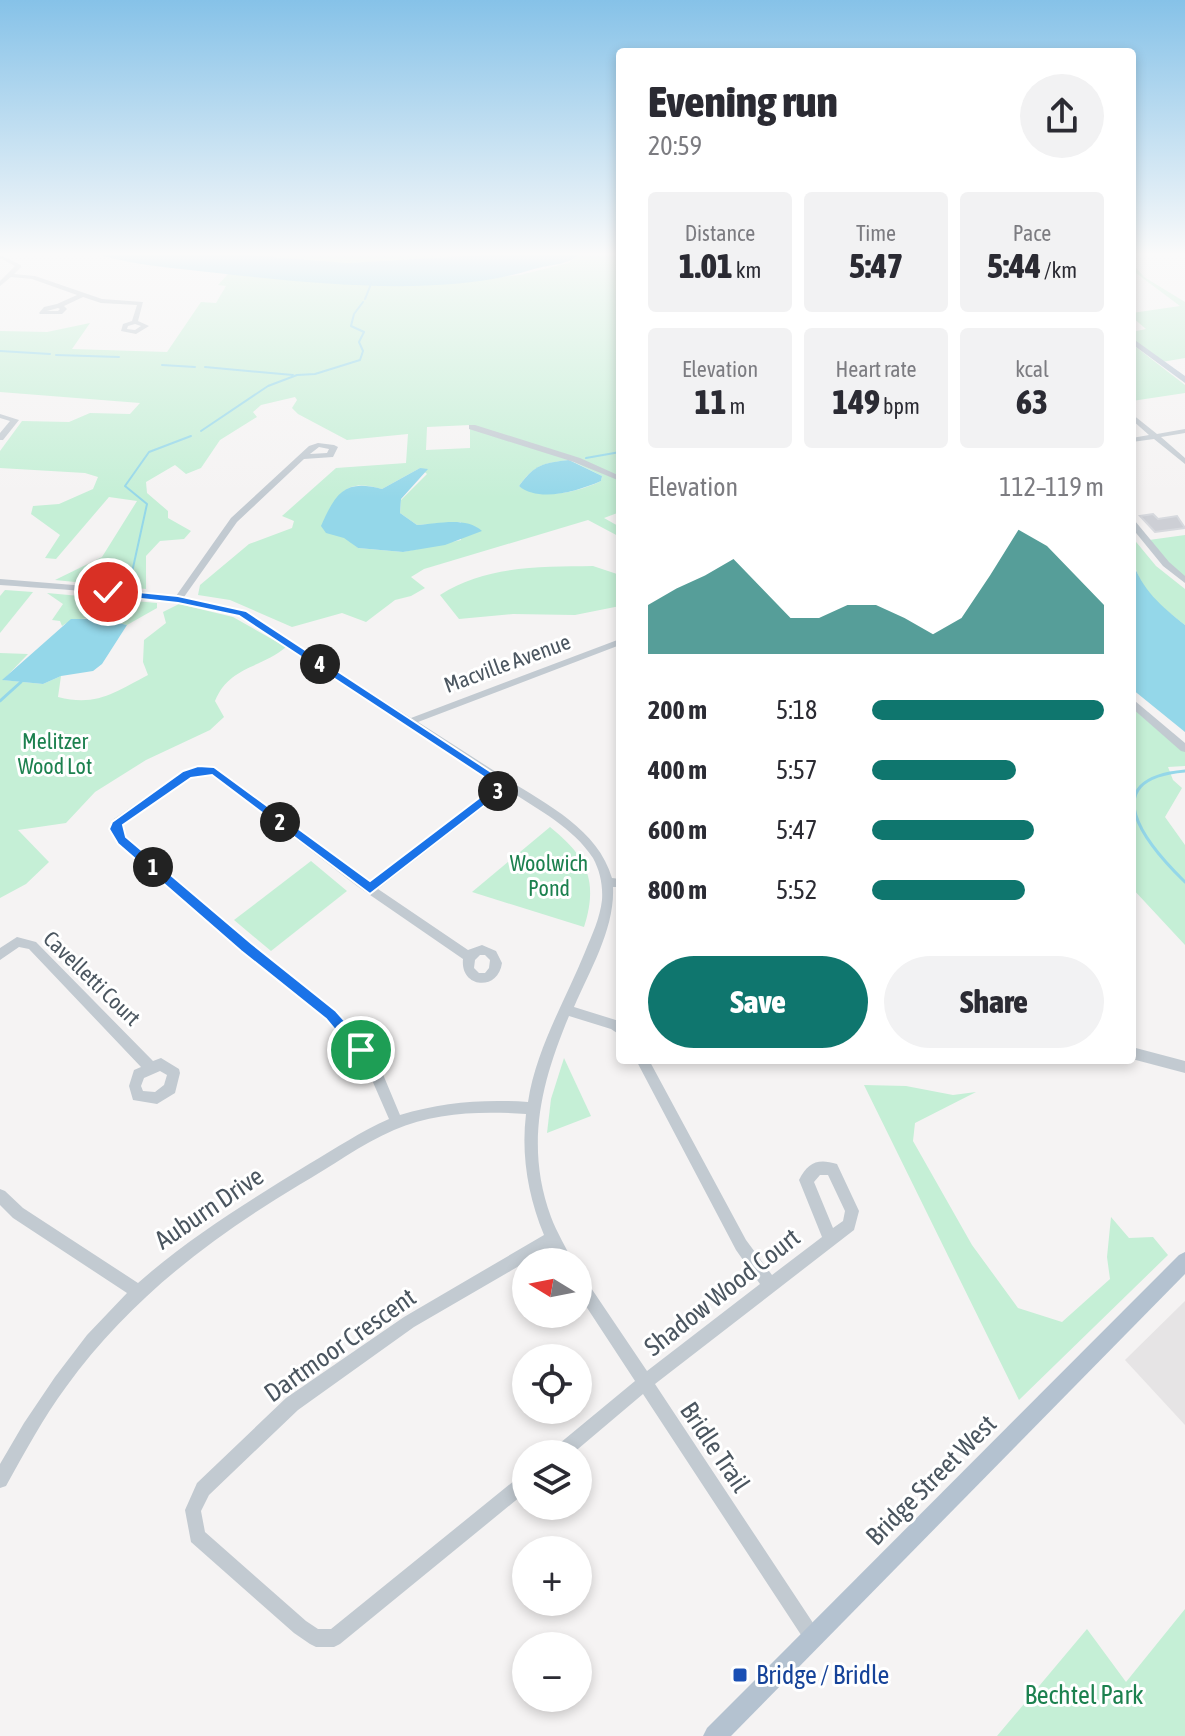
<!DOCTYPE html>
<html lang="en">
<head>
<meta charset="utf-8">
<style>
	:root { --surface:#fff; --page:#f2f2f3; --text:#2b2b33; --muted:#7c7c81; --accent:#0f766e }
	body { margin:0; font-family:"Asap Condensed",sans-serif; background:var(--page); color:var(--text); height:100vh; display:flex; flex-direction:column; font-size:30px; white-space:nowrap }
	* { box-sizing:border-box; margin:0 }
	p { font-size:26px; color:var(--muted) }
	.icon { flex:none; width:44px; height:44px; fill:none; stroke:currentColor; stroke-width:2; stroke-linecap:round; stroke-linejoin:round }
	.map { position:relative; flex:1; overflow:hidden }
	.drawer { position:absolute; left:616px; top:48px; width:520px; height:1016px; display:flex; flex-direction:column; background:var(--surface); border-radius:8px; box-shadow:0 4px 12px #0003 }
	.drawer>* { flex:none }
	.needle { width:52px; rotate:280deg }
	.fabs { position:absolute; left:512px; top:1248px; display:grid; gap:16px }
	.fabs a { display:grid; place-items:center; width:80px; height:80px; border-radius:50%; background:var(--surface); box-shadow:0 4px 12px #0003; font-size:40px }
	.pin { position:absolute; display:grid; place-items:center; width:68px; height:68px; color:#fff; margin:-34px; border:4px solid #fff; border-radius:50%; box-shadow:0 2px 8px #0007 }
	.km { position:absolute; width:40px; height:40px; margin:-20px; border-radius:50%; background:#222; color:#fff; font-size:22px; line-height:40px; text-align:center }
	.round { display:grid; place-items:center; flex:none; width:84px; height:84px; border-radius:42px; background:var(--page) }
	.head { display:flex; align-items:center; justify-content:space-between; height:136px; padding:0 32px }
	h1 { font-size:44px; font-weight:800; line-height:60px }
	.stats { display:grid; grid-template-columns:repeat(3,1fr); gap:12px; height:136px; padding:8px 32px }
	.stats div { display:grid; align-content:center; border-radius:8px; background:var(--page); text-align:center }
	.stats b { font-size:34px; font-weight:800 }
	.stats small { font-size:22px; font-weight:400 }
	.stats p { font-size:22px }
	.chart { height:224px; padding:16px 32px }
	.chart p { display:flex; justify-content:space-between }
	.chart svg { width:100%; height:144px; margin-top:8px; fill:var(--accent); opacity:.7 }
	.action { display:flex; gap:16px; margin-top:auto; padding:16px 32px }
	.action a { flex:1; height:92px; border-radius:48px; background:var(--accent); color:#fff; font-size:32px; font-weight:800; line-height:92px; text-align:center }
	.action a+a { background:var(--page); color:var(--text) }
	ul { padding:0 32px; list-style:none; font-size:26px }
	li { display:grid; grid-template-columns:128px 96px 1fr; align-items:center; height:60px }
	li i { height:20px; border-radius:10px; background:var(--accent) }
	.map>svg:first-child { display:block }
	.education { fill:#e6e4e5 }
	.green { fill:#c5efd6; fill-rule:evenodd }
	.water { fill:#94d7e9 }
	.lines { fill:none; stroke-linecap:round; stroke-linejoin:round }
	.stream-far1 { stroke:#94d7e9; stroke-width:2 }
	.stream { stroke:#94d7e9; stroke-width:3 }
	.building { fill:#cdcfd5; stroke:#d7d9de; stroke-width:2 }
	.minor { fill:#c2cad1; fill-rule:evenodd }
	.major { fill:#b4c2d0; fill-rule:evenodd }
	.route { fill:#1a73e8; stroke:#fff; stroke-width:2 }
	.transit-dot { fill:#1a4fb4; stroke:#fff; stroke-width:3 }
	.labels { text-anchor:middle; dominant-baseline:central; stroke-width:6; stroke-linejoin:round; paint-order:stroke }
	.street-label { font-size:22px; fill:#4b5660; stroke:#fff }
	.park-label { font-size:22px; fill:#1c814f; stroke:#fff }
	.near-street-label { font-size:26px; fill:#4b5660; stroke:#fff }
	.near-transit-label { font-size:26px; fill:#164399; stroke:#fff; text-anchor:start }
	.near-park-label { font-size:26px; fill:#1c814f; stroke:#fff }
</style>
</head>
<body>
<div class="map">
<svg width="1185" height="1736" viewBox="0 0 1185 1736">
	<rect width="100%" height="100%" fill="#f5f3f3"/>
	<polygon class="education" points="1185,1301 1185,1425 1125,1360"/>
	<g class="green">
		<polygon points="249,255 483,255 348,263"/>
		<path d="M 579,255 L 620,255 L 620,512 L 604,518 L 620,527 L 620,537 L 588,520 L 424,569 L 411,577 L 425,588 L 411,596 L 395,600 L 366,622 L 342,613 L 292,627 L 230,600 L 198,595 L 200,585 L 249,544 L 292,528 L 294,521 L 282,516 L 336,468 L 406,463 L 408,434 L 347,440 L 298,414 L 292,408 L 297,400 L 295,397 L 261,405 L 253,412 L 257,417 L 220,440 L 201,468 L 186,474 L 175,465 L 146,482 L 147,493 L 168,511 L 168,518 L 191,531 L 184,539 L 160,541 L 146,556 L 146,589 L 55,580 L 102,557 L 137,501 L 109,497 L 56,559 L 45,558 L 60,535 L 31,514 L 33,506 L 59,504 L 93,489 L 98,477 L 85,473 L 0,468 L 0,451 L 22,421 L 69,422 L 90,413 L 130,414 L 140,403 L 0,392 L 0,331 L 47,332 L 90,323 L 72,349 L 167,352 L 201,302 L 216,303 L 226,286 L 218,285 L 228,274 L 356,284 L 430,284 L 520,275 L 568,263 ZM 470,425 L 470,448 L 426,450 L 427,427 ZM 570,460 L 602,476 L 601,481 C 576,493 543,500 519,486 C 535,464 544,463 570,460 ZM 420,468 L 427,474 L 401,500 L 400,513 L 417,525 L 461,522 L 461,540 L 403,552 L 358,548 L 324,520 C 342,491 345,479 382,489 Z"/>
		<polygon points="1132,263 1144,277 1185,302 1185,358 1162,362 1132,339 1132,332 1146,329 1132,317 1132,313 1180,306 1132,270"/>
		<polygon points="1132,344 1185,385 1185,393 1132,401"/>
		<polygon points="1185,535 1185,577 1168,563 1149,540"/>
		<path d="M 1132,537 L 1156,566 L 1185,589 L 1185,625 C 1149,597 1132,584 1132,537 Z"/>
		<path d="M 593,566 L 620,575 L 620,606 L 575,615 L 513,614 L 459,619 L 440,595 C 486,565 540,567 593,566 Z"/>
		<polygon points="5,590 33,592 0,633 0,596"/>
		<path d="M 47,593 L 157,603 L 157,608 L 127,625 C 106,620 80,613 62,626 L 60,621 L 52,620 L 63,604 Z"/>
		<path d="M 179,604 L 233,617 L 286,647 C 262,668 229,666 215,701 L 224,717 L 210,730 L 146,760 L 95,792 L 66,823 L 18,830 L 49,862 L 26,884 L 0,898 L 0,653 L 28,654 L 3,680 L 43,684 L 61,676 L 58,697 C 97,707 115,692 148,675 L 143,662 L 144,640 L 166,623 L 163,612 Z"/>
		<polygon points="1132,705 1185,750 1185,766 1168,767 1173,780 1182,788 1165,817 1185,845 1185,945 1132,888"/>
		<path d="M 550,827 C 586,856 599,880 584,927 L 472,892 Z"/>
		<polygon points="311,861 347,891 271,951 234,920"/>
		<polygon points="564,1058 591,1116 547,1133 551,1099"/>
		<polygon points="864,1085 906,1086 953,1095 976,1092 915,1123 913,1141 972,1245 1018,1308 1062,1322 1110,1279 1107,1257 1111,1217 1129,1238 1153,1237 1168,1255 1019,1400"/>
		<polygon points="1185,1609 1185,1736 997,1736 1087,1629 1126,1682"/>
	</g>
	<g class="water">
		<path d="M 100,255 L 249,255 L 348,263 L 483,255 L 579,255 C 565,266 551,264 534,269 C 441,299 305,283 208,272 C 172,268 134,265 100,255 Z"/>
		<path d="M 569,460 L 602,476 L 601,481 C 578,491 539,503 519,486 C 535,464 543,463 569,460 Z"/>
		<path d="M 420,468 L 428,469 L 401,499 L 400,513 L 417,525 C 437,524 466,516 482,531 L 445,545 L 403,552 L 358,548 L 344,538 L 326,533 L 321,526 C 336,492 345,479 382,489 Z"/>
		<path d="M 1132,560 C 1142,590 1161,606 1185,625 L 1185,732 L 1132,689 Z"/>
		<polygon points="71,619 101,619 127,625 102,664 93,671 61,676 43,684 2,680"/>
	</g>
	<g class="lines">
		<g class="stream-far1">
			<polyline points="365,299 371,284"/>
			<polyline points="0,351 50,354"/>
			<polyline points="56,355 119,357"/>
			<polyline points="162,365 195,367"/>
			<polyline points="205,367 293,375"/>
			<polyline points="201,431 268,386 297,375 315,374 360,360 363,351 359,342 364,332 351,326 354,314 363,302"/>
			<polyline points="586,458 620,452"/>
			<polyline points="129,586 147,504 125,486 149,452 191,436"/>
			<polyline points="101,619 109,611"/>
		</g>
		<g class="stream">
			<polyline points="0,701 21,682"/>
			<path d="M 1185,771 C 1093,779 1146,844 1185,882"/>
		</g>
	</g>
	<polygon class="building" points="1153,514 1158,519 1177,516 1185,528 1155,532 1140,516"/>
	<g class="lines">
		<g class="minor">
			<path d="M 0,255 L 21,265 L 21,267 L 14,274 L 35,276 L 102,299 L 143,302 L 138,321 L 149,326 L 136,334 L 121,331 L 123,324 L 132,321 L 137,305 L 101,303 L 83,297 L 64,306 L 67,309 L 62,314 L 40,314 L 39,313 L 44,307 L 57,304 L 77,295 L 32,279 L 11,277 L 0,286 L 0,281 L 15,266 L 0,258 ZM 58,308 L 60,309 L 58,311 L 47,311 ZM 135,324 L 141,326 L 135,330 L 127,329 L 128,326 Z"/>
			<polygon points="0,414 19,420 3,440 0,440 0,433 10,421 0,418"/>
			<polygon points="1132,414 1157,434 1185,429 1185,433 1161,437 1185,458 1185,464 1154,439 1132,442 1132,438 1149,435 1132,420"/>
			<polygon points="469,425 475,425 580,458 620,476 620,481 574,462 469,429"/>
			<path d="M 318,443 L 334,445 L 338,447 L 333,457 L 304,459 L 237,522 L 184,597 L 246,612 L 411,718 L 620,639 L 620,645 L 418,722 C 448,741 477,760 507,779 C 546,804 598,829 612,878 L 620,879 L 620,887 L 613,887 C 615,928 590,970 574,1007 L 619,1021 L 620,1035 L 611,1029 L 569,1016 C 541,1083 525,1146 551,1217 C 557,1233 566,1247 573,1262 L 558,1262 L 550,1248 L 414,1327 L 298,1410 L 209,1495 L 201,1511 L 205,1532 L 306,1621 L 318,1629 L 331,1629 L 520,1476 L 526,1474 L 526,1492 L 340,1644 L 334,1647 L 316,1647 L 310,1644 L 294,1633 L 191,1542 L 185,1510 L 197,1483 L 286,1398 L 404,1317 L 544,1235 C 528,1196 521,1155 526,1114 C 482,1111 435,1112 394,1130 C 361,1144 331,1167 299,1185 C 208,1240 129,1300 66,1387 C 43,1418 25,1452 6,1486 L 0,1488 L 0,1464 L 24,1423 L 55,1377 L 87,1335 L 127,1293 L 13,1218 L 0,1205 L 0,1189 L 5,1191 L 23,1208 L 138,1283 C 191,1236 249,1201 309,1164 C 335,1149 361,1131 389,1119 L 372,1080 L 357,1054 L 327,1019 L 242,950 L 118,843 L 110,829 L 114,819 L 183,771 L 198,766 L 214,767 L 370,883 L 499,784 L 240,616 C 162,594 81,591 0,585 L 0,579 L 123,589 L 176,596 L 231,518 L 309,446 ZM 319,447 L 329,449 L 327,453 L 310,454 ZM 199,774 L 212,775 L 357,886 L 463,959 C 460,988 498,992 502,963 L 496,951 L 482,945 L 468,950 L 378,889 L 507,789 C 537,809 573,827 593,858 C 600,871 603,885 602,900 C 600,918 592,935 585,952 C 565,1001 536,1049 528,1102 C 484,1099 442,1102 400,1115 L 382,1072 L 365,1046 L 335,1011 L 250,944 L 126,837 L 120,829 L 122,825 L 191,777 ZM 480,955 L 485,955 L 490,960 L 489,968 L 485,973 L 479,973 L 474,968 L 475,960 Z"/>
			<polygon points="1132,521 1135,521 1169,562 1185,576 1185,583 1163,566 1132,528"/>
			<polygon points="1132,700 1135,701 1185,743 1185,752 1181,751 1132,708"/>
			<path d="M 17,937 L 36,942 L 153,1061 L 161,1058 L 179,1069 L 180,1073 L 175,1093 L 157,1104 L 133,1100 L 129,1086 L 134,1070 L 141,1067 L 29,949 L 19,947 L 0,960 L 0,948 ZM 160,1071 L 167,1075 L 164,1085 L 155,1092 L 143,1091 L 141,1086 L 144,1078 Z"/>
			<polygon points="1132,1047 1185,1061 1185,1073 1132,1059"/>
			<path d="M 636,1060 L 649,1060 L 746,1240 L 772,1275 L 822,1237 L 799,1180 C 808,1162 818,1158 837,1164 L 859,1211 L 854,1230 L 655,1384 L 819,1632 L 822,1638 L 819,1644 L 813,1647 L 807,1644 L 643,1394 L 572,1454 L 552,1454 L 554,1448 L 635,1381 L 578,1294 L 578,1274 L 583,1276 L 647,1371 L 760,1284 L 736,1250 ZM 820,1175 L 828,1175 L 845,1211 L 843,1221 L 833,1228 L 814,1182 Z"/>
		</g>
		<g class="major">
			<polygon points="1132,338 1185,376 1185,383 1132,344"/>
			<polygon points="1185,1252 1185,1274 731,1736 703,1736 707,1728 1179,1255"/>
		</g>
	</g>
	<linearGradient id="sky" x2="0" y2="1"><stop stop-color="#86c2e8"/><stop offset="0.51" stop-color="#fafafa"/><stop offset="1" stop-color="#fafafa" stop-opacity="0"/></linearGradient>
	<rect width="1185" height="498" fill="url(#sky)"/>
	<polygon class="route" points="108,589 178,596 246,611 511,785 370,894 212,775 191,778 123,825 126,837 251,943 336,1011 366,1045 366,1054 355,1054 326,1019 241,951 118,844 109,829 112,822 183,771 198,766 214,767 370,881 496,785 239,616 178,603 105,595 105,590"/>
	<rect class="transit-dot" x="732" y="1667" width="16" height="16" rx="4"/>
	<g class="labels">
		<g class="street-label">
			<text transform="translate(507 663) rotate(-20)">Macville Avenue</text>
			<text transform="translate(92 978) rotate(44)">Cavelletti Court</text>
		</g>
		<g class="park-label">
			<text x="55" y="741">Melitzer<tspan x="55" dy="25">Wood Lot</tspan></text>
			<text x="549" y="863">Woolwich<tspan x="549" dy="25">Pond</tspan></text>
		</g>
		<g class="near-street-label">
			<text transform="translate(209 1208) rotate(-34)">Auburn Drive</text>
			<text transform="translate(722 1292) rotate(-38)">Shadow Wood Court</text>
			<text transform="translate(340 1345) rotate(-35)">Dartmoor Crescent</text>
			<text transform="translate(715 1447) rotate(56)">Bridle Trail</text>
			<text transform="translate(931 1480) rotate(-45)">Bridge Street West</text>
		</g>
		<g class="near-transit-label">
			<text x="756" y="1675">Bridge / Bridle</text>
		</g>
		<g class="near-park-label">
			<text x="1084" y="1695">Bechtel Park</text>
		</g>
	</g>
</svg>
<div class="fabs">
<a><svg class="needle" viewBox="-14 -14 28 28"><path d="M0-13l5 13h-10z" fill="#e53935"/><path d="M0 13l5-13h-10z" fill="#7c7c81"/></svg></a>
<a><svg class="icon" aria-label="locate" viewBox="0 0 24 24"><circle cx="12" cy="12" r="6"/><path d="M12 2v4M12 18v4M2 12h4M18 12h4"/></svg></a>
<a><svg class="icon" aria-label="layers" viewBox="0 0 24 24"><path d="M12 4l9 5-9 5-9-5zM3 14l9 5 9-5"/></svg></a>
<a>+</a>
<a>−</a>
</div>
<div class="pin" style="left:361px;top:1050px;background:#1e9e55"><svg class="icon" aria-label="arrive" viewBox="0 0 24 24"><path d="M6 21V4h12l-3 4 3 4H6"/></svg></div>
<div class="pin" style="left:108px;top:592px;background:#d93025"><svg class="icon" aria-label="check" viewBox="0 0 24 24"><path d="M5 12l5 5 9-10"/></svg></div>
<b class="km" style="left:153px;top:867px">1</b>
<b class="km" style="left:280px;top:822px">2</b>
<b class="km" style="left:498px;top:791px">3</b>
<b class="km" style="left:320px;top:664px">4</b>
<section class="drawer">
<div class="head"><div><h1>Evening run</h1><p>20:59</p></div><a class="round"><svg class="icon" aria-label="share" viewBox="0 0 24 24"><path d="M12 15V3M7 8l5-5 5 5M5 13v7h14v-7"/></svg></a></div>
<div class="stats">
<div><p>Distance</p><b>1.01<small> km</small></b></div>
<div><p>Time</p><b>5:47</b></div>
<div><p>Pace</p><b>5:44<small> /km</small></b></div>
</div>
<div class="stats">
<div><p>Elevation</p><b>11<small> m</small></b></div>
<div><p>Heart rate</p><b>149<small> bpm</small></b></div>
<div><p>kcal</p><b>63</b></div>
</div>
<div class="chart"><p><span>Elevation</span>112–119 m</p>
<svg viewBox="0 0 160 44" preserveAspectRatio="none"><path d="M0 44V29L10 24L20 20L30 15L40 24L50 33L60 33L70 29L80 29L90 33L100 38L110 33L120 20L130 6L140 11L150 20L160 29V44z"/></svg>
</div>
<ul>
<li><b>200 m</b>5:18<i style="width:100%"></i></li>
<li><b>400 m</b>5:57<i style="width:62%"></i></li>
<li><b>600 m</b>5:47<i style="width:70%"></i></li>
<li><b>800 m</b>5:52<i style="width:66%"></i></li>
</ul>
<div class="action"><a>Save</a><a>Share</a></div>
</section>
</div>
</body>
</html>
